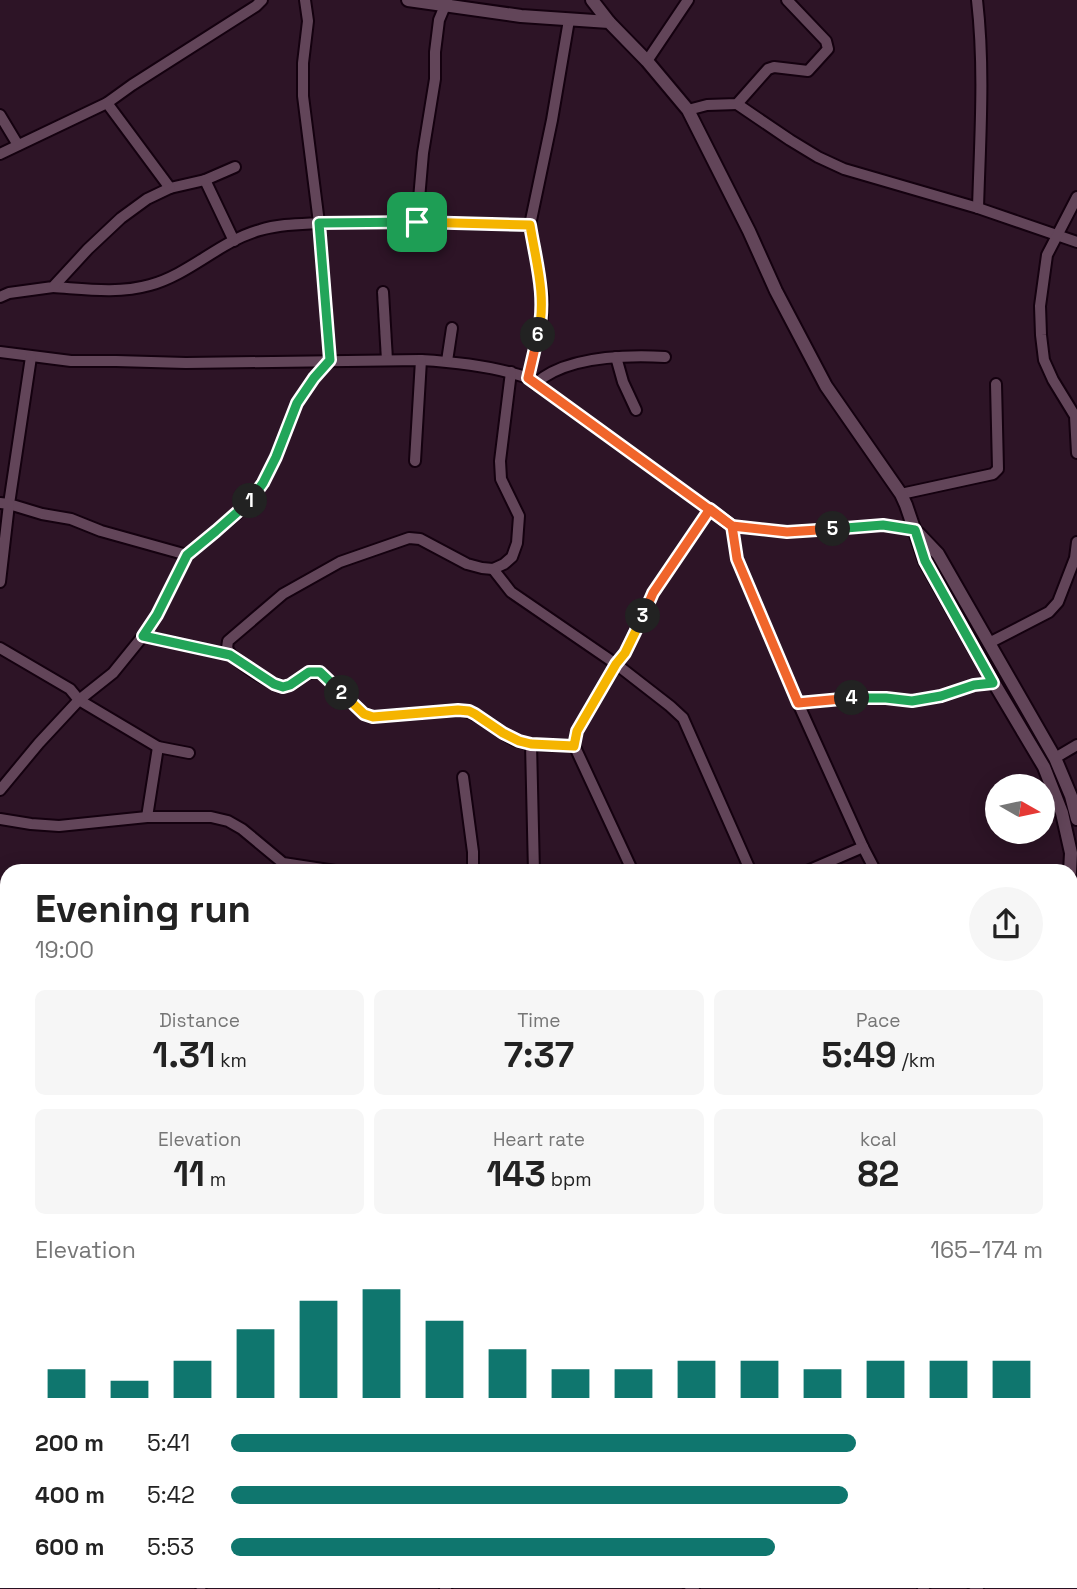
<!DOCTYPE html>
<html lang="en">
<head>
<meta charset="utf-8">
<style>
	:root { --surface:#fff; --page:#f6f6f6; --text:#222; --muted:#767676; --accent:#0f766e }
	body { margin:0; font-family:"Space Grotesk",sans-serif; background:var(--page); color:var(--text); height:100vh; display:flex; flex-direction:column; font-size:26px; white-space:nowrap }
	* { box-sizing:border-box; margin:0 }
	p { font-size:23px; color:var(--muted) }
	.icon { flex:none; width:38px; height:38px; fill:none; stroke:currentColor; stroke-width:2; stroke-linecap:round; stroke-linejoin:round }
	.map { position:relative; flex:1; overflow:hidden }
	.drawer { position:absolute; left:0px; top:864px; width:1078px; height:724px; display:flex; flex-direction:column; background:var(--surface); border-radius:21px 21px 0 0; box-shadow:0 4px 18px #0003 }
	.drawer>* { flex:none }
	.needle { width:46px; rotate:99deg }
	.buttons { position:absolute; left:985px; top:774px; display:grid; gap:14px }
	.buttons a { display:grid; place-items:center; width:70px; height:70px; border-radius:50%; background:var(--surface); box-shadow:0 4px 18px #0003; font-size:35px }
	.pin { position:absolute; display:grid; place-items:center; width:60px; height:60px; color:#fff; margin:-30px; border-radius:14px; box-shadow:0 4px 10px #0006 }
	.km { position:absolute; width:35px; height:35px; margin:-18px; border-radius:50%; background:#222; color:#fff; font-size:19px; line-height:35px; text-align:center }
	.round { display:grid; place-items:center; flex:none; width:74px; height:74px; border-radius:37px; background:var(--page) }
	.overview { display:flex; align-items:center; justify-content:space-between; height:119px; padding:0 35px }
	h1 { font-size:38px; font-weight:700; line-height:52px }
	.figures { display:grid; grid-template-columns:repeat(3,1fr); gap:10px; height:119px; padding:7px 35px }
	.figures div { display:grid; align-content:center; border-radius:10px; background:var(--page); text-align:center }
	.figures b { font-size:35px; font-weight:700 }
	.figures small { font-size:19px; font-weight:400 }
	.figures p { font-size:19px }
	.chart { height:196px; padding:14px 35px }
	.chart p { display:flex; justify-content:space-between }
	.chart svg { width:100%; height:126px; margin-top:7px; stroke:var(--accent); stroke-width:6 }
	ul { padding:0 35px; list-style:none; font-size:23px }
	li { display:grid; grid-template-columns:112px 84px 1fr; align-items:center; height:52px }
	li i { height:18px; border-radius:9px; background:var(--accent) }
	.map>svg:first-child { display:block }
	.lines { fill:none; stroke-linecap:round; stroke-linejoin:round }
	.minor-casing { stroke:#14010f; stroke-width:14 }
	.tertiary-casing { stroke:#14010f; stroke-width:16 }
	.secondary-casing { stroke:#14010f; stroke-width:18 }
	.minor { stroke:#624559; stroke-width:10 }
	.tertiary { stroke:#624559; stroke-width:12 }
	.secondary { stroke:#624559; stroke-width:14 }
	.split-1-casing { stroke:#fff; stroke-width:14 }
	.split-2-casing { stroke:#fff; stroke-width:14 }
	.split-3-casing { stroke:#fff; stroke-width:14 }
	.split-4-casing { stroke:#fff; stroke-width:14 }
	.split-5-casing { stroke:#fff; stroke-width:14 }
	.split-6-casing { stroke:#fff; stroke-width:14 }
	.split-7-casing { stroke:#fff; stroke-width:14 }
	.split-1 { stroke:#22a559; stroke-width:9 }
	.split-2 { stroke:#22a559; stroke-width:9 }
	.split-3 { stroke:#f5b400; stroke-width:9 }
	.split-4 { stroke:#f0652b; stroke-width:9 }
	.split-5 { stroke:#22a559; stroke-width:9 }
	.split-6 { stroke:#f0652b; stroke-width:9 }
	.split-7 { stroke:#f5b400; stroke-width:9 }
</style>
</head>
<body>
<div class="map">
<svg width="1077" height="1589" viewBox="0 0 1077 1589">
	<rect width="100%" height="100%" fill="#2d1426"/>
	<g class="lines">
		<g class="minor-casing">
			<g id="minor">
				<path d="M 977,0 C 985,69 980,139 978,208"/>
				<polyline points="647,61 688,0"/>
				<polyline points="107,103 170,188 205,180"/>
				<polyline points="737,104 790,140 818,157 844,169 978,208 1077,242"/>
				<polyline points="688,110 707,105 737,104 768,69 774,67 808,71 828,49 826,41 787,0"/>
				<polyline points="0,115 18,145"/>
				<polyline points="0,154 107,103 132,85 256,6 262,0"/>
				<polyline points="1077,197 1047,255 1040,306 1041,335 1044,360 1053,380 1075,416 1077,453"/>
				<polyline points="417,222 423,153 435,79 435,52 439,20 447,1"/>
				<polyline points="234,241 205,180 235,167"/>
				<path d="M 53,287 C 85,289 118,294 150,285 C 190,274 220,241 260,230 C 279,224 300,224 319,223 L 303,96 L 303,63 L 308,21 L 305,0"/>
				<polyline points="383,292 387,360"/>
				<polyline points="0,297 9,293 53,287 88,249 121,218 147,199 170,188"/>
				<path d="M 0,352 L 71,361 L 116,361 L 186,363 L 421,360 C 456,362 494,366 528,378 L 732,526 L 787,532 L 883,525 L 915,530"/>
				<polyline points="31,357 9,504 42,514 71,519 101,531 187,555"/>
				<polyline points="616,357 623,382 636,410"/>
				<polyline points="447,361 452,328"/>
				<path d="M 511,372 L 500,461 L 501,479 L 519,516 L 517,543 L 512,557 L 504,564 L 493,569 L 482,568 L 467,564 L 420,539 L 409,538 L 340,562 L 283,594 L 228,641 L 227,648 L 231,655 C 242,664 276,691 290,685 C 302,679 305,671 320,672 L 364,714 L 373,717 L 458,710 C 482,712 495,732 517,741 C 534,747 556,745 574,745 L 577,731 L 616,664 L 625,653 L 653,593 L 710,509"/>
				<polyline points="528,378 542,317 543,297 530,225"/>
				<path d="M 535,384 C 566,356 626,355 665,357"/>
				<polyline points="415,461 421,360"/>
				<polyline points="901,494 993,474 998,469 996,384"/>
				<polyline points="0,503 9,504 0,582"/>
				<polyline points="732,526 737,559 798,703 863,847 876,872"/>
				<polyline points="493,569 511,592 616,664 670,706 683,718 751,872"/>
				<polyline points="143,636 231,655"/>
				<polyline points="989,643 1049,612 1058,602 1075,558 1077,542"/>
				<polyline points="0,648 70,689 79,700 158,747"/>
				<polyline points="798,703 849,698 886,698 912,701 941,696 974,685 994,683"/>
				<polyline points="531,744 534,872"/>
				<polyline points="574,745 633,872"/>
				<polyline points="1055,758 1077,745"/>
				<polyline points="463,777 473,852 473,872"/>
				<polyline points="0,790 39,743 79,700 113,673 143,636 157,615 187,555 247,505 263,483 276,457 297,403 314,378 330,360 319,223 417,222 530,225 552,120 569,20"/>
				<polyline points="147,817 158,747 189,753"/>
				<polyline points="0,819 31,824 59,826 147,817 211,817 228,821 242,829 283,863 342,872"/>
				<polyline points="805,872 863,847"/>
				<polyline points="0,985 7,988"/>
				<polyline points="1071,1034 1077,1032"/>
				<polyline points="0,1143 7,1146"/>
				<polyline points="0,1235 7,1232"/>
				<polyline points="0,1551 7,1542"/>
				<polyline points="199,1582 201,1586"/>
				<polyline points="685,1582 694,1589"/>
				<polyline points="970,1582 978,1589"/>
				<polyline points="445,1589 449,1582"/>
				<polyline points="923,1589 927,1582"/>
			</g>
		</g>
		<g class="tertiary-casing">
			<g id="tertiary">
				<polyline points="408,0 521,16 609,22 647,61 688,110 749,231 776,291 826,386 901,494 906,505 925,561 994,683 1044,767 1062,813 1071,853 1070,872"/>
				<polyline points="592,0 609,22"/>
				<polyline points="918,533 938,554 1055,758 1071,796 1077,819"/>
				<polyline points="1071,946 1077,927"/>
			</g>
		</g>
		<g class="secondary-casing">
			<g id="secondary">
				<polyline points="1071,1059 1077,1060"/>
				<polyline points="0,1405 7,1403"/>
				<polyline points="0,1420 7,1418"/>
			</g>
		</g>
		<use href="#minor" class="minor"/>
		<use href="#tertiary" class="tertiary"/>
		<use href="#secondary" class="secondary"/>
	</g>
	<g class="lines">
		<g class="split-1-casing">
			<polyline id="split-1" points="250,501 263,483 276,457 297,403 314,378 330,360 319,223 417,222"/>
		</g>
		<g class="split-2-casing">
			<polyline id="split-2" points="250,501 216,531 187,555 157,615 143,636 230,655 274,684 283,687 290,685 309,672 320,672 342,693"/>
		</g>
		<g class="split-3-casing">
			<polyline id="split-3" points="342,693 364,714 373,717 458,710 469,711 475,714 503,733 519,741 531,744 574,746 577,731 616,664 625,653 643,616"/>
		</g>
		<g class="split-4-casing">
			<polyline id="split-4" points="643,616 653,593 710,509 732,526 737,559 798,703 852,698"/>
		</g>
		<g class="split-5-casing">
			<polyline id="split-5" points="833,529 883,525 915,530 925,561 993,683 974,685 941,696 912,701 886,698 852,698"/>
		</g>
		<g class="split-6-casing">
			<polyline id="split-6" points="538,335 528,378 732,526 787,532 833,529"/>
		</g>
		<g class="split-7-casing">
			<path id="split-7" d="M 417,222 L 530,225 C 536,262 547,297 538,335"/>
		</g>
		<use href="#split-1" class="split-1"/>
		<use href="#split-2" class="split-2"/>
		<use href="#split-3" class="split-3"/>
		<use href="#split-4" class="split-4"/>
		<use href="#split-5" class="split-5"/>
		<use href="#split-6" class="split-6"/>
		<use href="#split-7" class="split-7"/>
	</g>
</svg>
<div class="buttons">
<a><svg class="needle" viewBox="-14 -14 28 28"><path d="M0-13l5 13h-10z" fill="#e53935"/><path d="M0 13l5-13h-10z" fill="#767676"/></svg></a>
</div>
<div class="pin" style="left:417px;top:222px;background:#1e9e55"><svg class="icon" aria-label="arrive" viewBox="0 0 24 24"><path d="M6 21V4h12l-3 4 3 4H6"/></svg></div>
<b class="km" style="left:250px;top:501px">1</b>
<b class="km" style="left:342px;top:693px">2</b>
<b class="km" style="left:643px;top:616px">3</b>
<b class="km" style="left:852px;top:698px">4</b>
<b class="km" style="left:833px;top:529px">5</b>
<b class="km" style="left:538px;top:335px">6</b>
<section class="drawer">
<div class="overview"><div><h1>Evening run</h1><p>19:00</p></div><a class="round"><svg class="icon" aria-label="share" viewBox="0 0 24 24"><path d="M12 15V3M7 8l5-5 5 5M5 13v7h14v-7"/></svg></a></div>
<div class="figures">
<div><p>Distance</p><b>1.31<small> km</small></b></div>
<div><p>Time</p><b>7:37</b></div>
<div><p>Pace</p><b>5:49<small> /km</small></b></div>
</div>
<div class="figures">
<div><p>Elevation</p><b>11<small> m</small></b></div>
<div><p>Heart rate</p><b>143<small> bpm</small></b></div>
<div><p>kcal</p><b>82</b></div>
</div>
<div class="chart"><p><span>Elevation</span>165–174 m</p>
<svg viewBox="0 0 160 44" preserveAspectRatio="none"><path d="M5 44V34M15 44V38M25 44V31M35 44V20M45 44V10M55 44V6M65 44V17M75 44V27M85 44V34M95 44V34M105 44V31M115 44V31M125 44V34M135 44V31M145 44V31M155 44V31"/></svg>
</div>
<ul>
<li><b>200 m</b>5:41<i style="width:77%"></i></li>
<li><b>400 m</b>5:42<i style="width:76%"></i></li>
<li><b>600 m</b>5:53<i style="width:67%"></i></li>
</ul>
</section>
</div>
</body>
</html>
